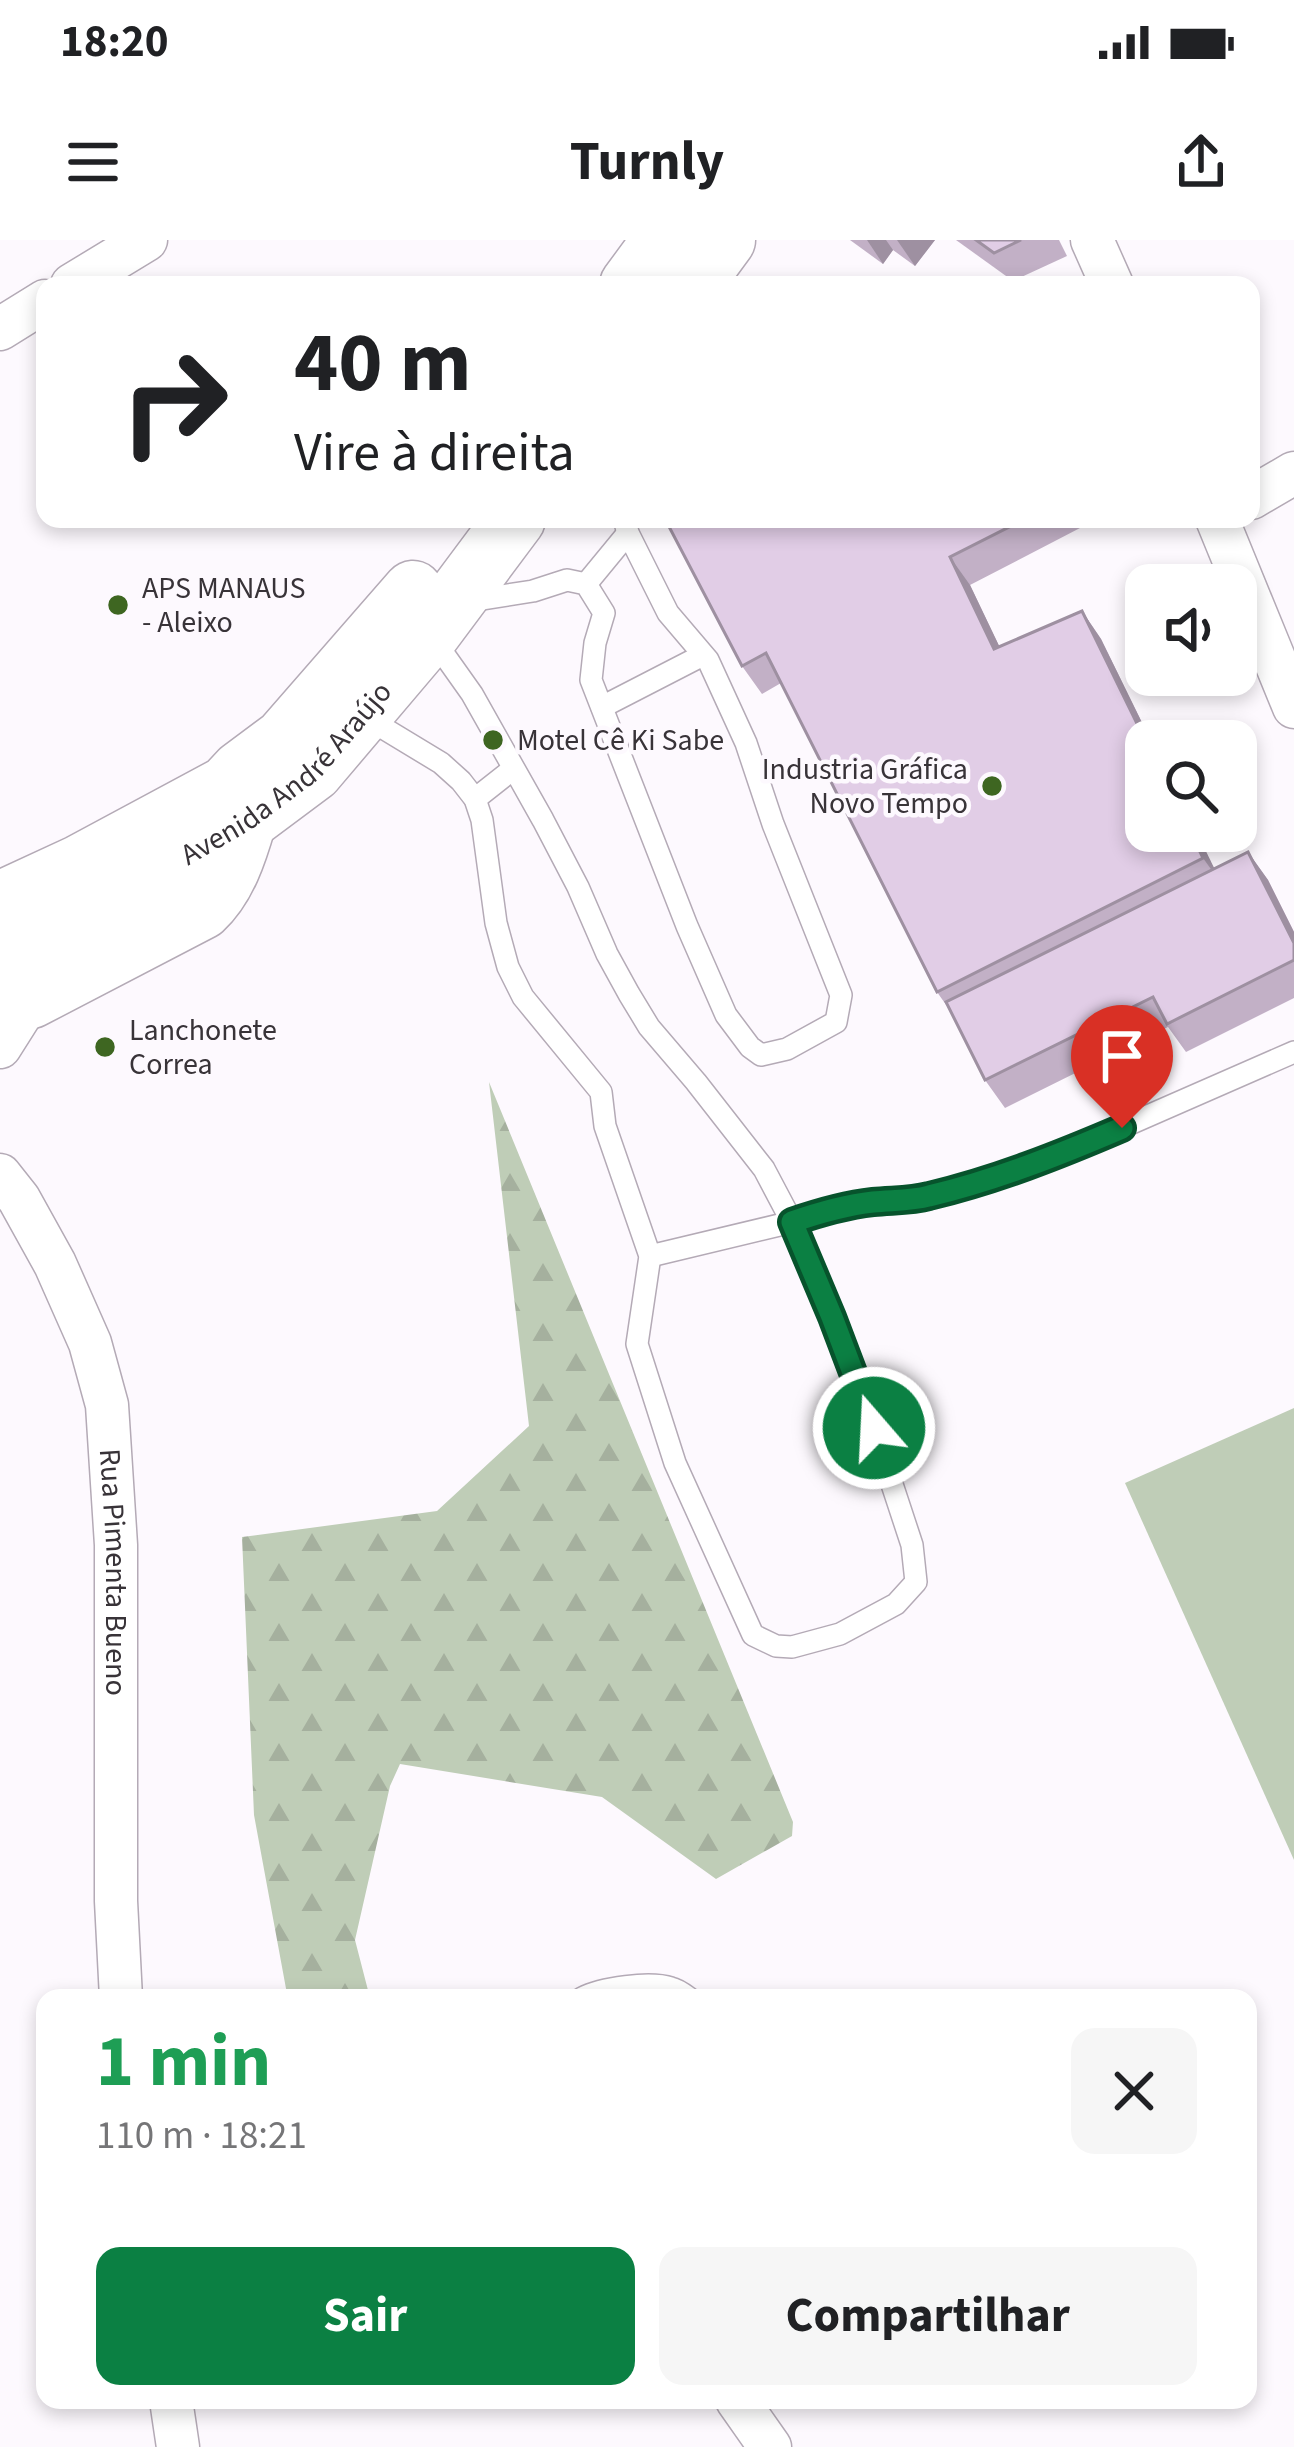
<!DOCTYPE html>
<html lang="pt">
<head>
<meta charset="utf-8">
<style>
	:root { --surface:#fff; --page:#f6f6f6; --text:#202124; --muted:#757577; --accent:#0b8043 }
	body { margin:0; font-family:"Source Sans 3",sans-serif; background:var(--page); color:var(--text); height:100vh; display:flex; flex-direction:column; font-size:45px; white-space:nowrap }
	* { box-sizing:border-box; margin:0 }
	p { font-size:39px; color:var(--muted) }
	.icon { flex:none; width:66px; height:66px; fill:none; stroke:currentColor; stroke-width:2; stroke-linecap:round; stroke-linejoin:round }
	.map { position:relative; flex:1; overflow:hidden }
	.drawer { position:absolute; left:36px; top:1749px; width:1221px; height:420px; display:flex; flex-direction:column; background:var(--surface); border-radius:24px; box-shadow:0 6px 18px #0003 }
	.drawer>* { flex:none }
	.hud { position:absolute; left:36px; top:36px; width:1224px; height:252px; border-radius:24px; box-shadow:0 6px 18px #0003; background:#fff; color:var(--text); overflow:hidden }
	.tools { position:absolute; left:1125px; top:324px; display:grid; gap:24px }
	.tools a { display:grid; place-items:center; width:132px; height:132px; border-radius:24px; background:var(--surface); box-shadow:0 6px 18px #0003; font-size:60px }
	.pin { position:absolute; display:grid; place-items:center; width:102px; height:102px; color:#fff; margin:-123px -51px; border-radius:50% 50% 50% 0; rotate:-45deg; box-shadow:0 0 12px #0007 }
	.pin .icon { rotate:45deg }
	.me { position:absolute; width:132px; margin:-66px; rotate:341deg; stroke-linejoin:round; filter:drop-shadow(0 0 9px #0008) }
	.turn { display:flex; align-items:center; gap:42px; height:252px; padding:0 60px; font-size:54px }
	.turn .icon { width:156px; height:156px; stroke-width:2.5 }
	.turn b { display:block; font-size:84px; line-height:102px }
	.round { display:grid; place-items:center; flex:none; width:126px; height:126px; border-radius:24px; background:var(--page) }
	.summary { display:flex; align-items:center; justify-content:space-between; height:204px; padding:0 60px }
	h1 { font-size:72px; font-weight:700; line-height:90px; color:#1e9e55 }
	.action { display:flex; gap:24px; margin-top:auto; padding:24px 60px }
	.action a { flex:1; height:138px; border-radius:24px; background:var(--accent); color:#fff; font-size:48px; font-weight:700; line-height:138px; text-align:center }
	.action a+a { background:var(--page); color:var(--text) }
	.status { display:flex; justify-content:space-between; align-items:center; height:84px; padding:0 60px; background:var(--surface); direction:ltr }
	.status svg { height:33px; fill:currentColor }
	header { display:flex; justify-content:space-between; align-items:center; height:156px; padding:0 60px; background:var(--surface); font-size:54px; font-weight:700 }
	.map>svg:first-child { display:block }
</style>
</head>
<body>
<div class="status"><b>18:20</b><svg viewBox="0 0 49 12"><path d="M0 12V9h3v3zM5 12V6h3v6zM10 12V3h3v9zM15 12V0h3v12zM26 1h20v11H26zM47 4h2v5h-2z"/></svg></div>
<header><svg class="icon" aria-label="menu" viewBox="0 0 24 24"><path d="M4 6h16M4 12h16M4 18h16"/></svg>Turnly<svg class="icon" aria-label="share" viewBox="0 0 24 24"><path d="M12 15V3M7 8l5-5 5 5M5 13v7h14v-7"/></svg></header>
<div class="map">
<svg width="1294" height="2207" viewBox="0 0 1294 2207">
	<defs>
		<pattern id="forest-firs" width="22" height="20" patternUnits="userSpaceOnUse" patternTransform="scale(3)"><rect width="22" height="20" fill="#bfcdb7"/><path d="M5 1l3.5 6h-7zM16 11l3.5 6h-7z" fill="#a5b09e"/></pattern>
	</defs>
	<rect width="100%" height="100%" fill="#fdf9fe"/>
	<path fill="#bfcdb7" d="M1294,1168V1620L1125,1243Z"/>
	<path fill="url(#forest-firs)" d="M489,842L793,1582L792,1596L716,1639L602,1557L400,1524L390,1546L355,1700L370,1758H275L287,1754L254,1575L242,1297L437,1271L529,1186Z"/>
	<g fill="none" stroke-linecap="round" stroke-linejoin="round">
		<defs>
			<g id="lane">
				<path d="M586,344L628,293"/>
				<path d="M470,361L533,351L567,340L586,344L604,373L595,403L591,440L687,686L726,775L750,807L761,815L787,809L836,782L841,755L773,584L746,503L708,420L668,373L628,293L624,279"/>
				<path d="M602,467L703,415"/>
				<path d="M365,477L441,523L461,541L475,559L482,580L496,683L508,727L523,757L601,852L605,886L650,1016L637,1104L675,1223L753,1395L776,1406L792,1407L840,1394L896,1364L916,1342L912,1305L861,1150L792,982L764,929L696,842L649,787L629,754L607,714L578,647L543,580L472,454L433,399"/>
				<path d="M475,559L513,529"/>
				<path d="M650,1016L792,982L824,972L871,962L922,958L994,939L1061,914L1294,812"/>
				<path d="M582,1758C601,1748 650,1741 671,1748C676,1749 685,1755 689,1758"/>
			</g>
			<g id="street">
				<path d="M1092,0L1112,45"/>
				<path d="M72,45L146,0"/>
				<path d="M0,89L45,61"/>
				<path d="M1251,258L1294,233"/>
				<path d="M1217,279L1294,467"/>
				<path d="M0,807L31,758"/>
				<path id="s1" d="M0,935L19,959L55,1024L90,1103L107,1165L116,1305V1661L121,1758"/>
				<path d="M171,2160L178,2207"/>
				<path d="M737,2160L770,2207"/>
			</g>
			<g id="secondary">
				<path d="M630,45L663,0"/>
				<path d="M692,45L725,0"/>
				<path d="M0,662L80,625L227,546L241,531L284,499L413,351"/>
				<path id="s2" d="M0,722L246,581L313,531L430,393L515,279"/>
				<path d="M0,765L31,758L202,669C226,647 237,612 246,581L240,570"/>
			</g>
		</defs>
		<use href="#lane" stroke="#b4aab6" stroke-width="24"/>
		<use href="#street" stroke="#b4aab6" stroke-width="45"/>
		<use href="#secondary" stroke="#b4aab6" stroke-width="63"/>
		<use href="#lane" stroke="#fff" stroke-width="21"/>
		<use href="#street" stroke="#fff" stroke-width="42"/>
		<use href="#secondary" stroke="#fff" stroke-width="60"/>
	</g>
	<g fill="#c2b0c6">
		<path d="M850,0H935L915,26L893,10L883,24Z"/>
		<path d="M956,0H1059L1067,16L1013,41Z"/>
		<path d="M665,279H1075L1080,288L970,345L999,406L1082,371L1101,399L1151,501H1146V591H1196L1214,629L1248,612L1268,640L1294,692V758L1186,812L1168,787L1005,868L985,840L949,769L937,752L781,443L762,454L742,426Z"/>
	</g>
	<g fill="#9e90a1">
		<path d="M867,0H886L893,10L883,24Z"/>
		<path d="M897,0H935L915,26Z"/>
		<path d="M950,317L970,345L1014,437L994,409Z"/>
		<path d="M1082,371L1101,399L1151,501H1146Z"/>
		<path d="M1190,591H1196L1223,646L1203,618Z"/>
		<path d="M1248,612L1268,640L1294,692V703Z"/>
	</g>
	<g fill="#e1cde6" stroke="#9e90a1" stroke-width="3">
		<path d="M976,0H1021L994,13Z"/>
		<path d="M665,279H1025L950,317L994,409L1082,371L1146,502V591H1190L1203,618L937,752L766,413L742,426Z"/>
		<path d="M1248,612L1294,703V720L1167,784L1153,757L985,840L946,762Z"/>
	</g>
	<g fill="none" stroke-linecap="round" stroke-linejoin="round">
		<defs>
			<path id="route" d="M874,1188L832,1077L792,982C818,973 846,965 873,962C892,960 911,961 929,956C996,940 1059,915 1122,888"/>
		</defs>
		<use href="#route" stroke="#07532c" stroke-width="30"/>
		<use href="#route" stroke="#0b8043" stroke-width="21"/>
	</g>
	<g fill="#3e6621" stroke="#fdf9fe" stroke-width="4.5">
		<circle cx="118" cy="365" r="12"/>
		<circle cx="493" cy="500" r="12"/>
		<circle cx="992" cy="546" r="12"/>
		<circle cx="105" cy="807" r="12"/>
	</g>
	<g text-anchor="middle" stroke-width="9" stroke-linejoin="round" paint-order="stroke">
		<g font-size="30" fill="#383338" stroke="#fdf9fe" text-anchor="start">
			<text x="142" y="358">APS MANAUS<tspan x="142" dy="34">- Aleixo</tspan></text>
			<text x="517" y="510">Motel Cê Ki Sabe</text>
			<text x="968" y="539" text-anchor="end">Industria Gráfica<tspan x="968" dy="34">Novo Tempo</tspan></text>
			<text x="129" y="800">Lanchonete<tspan x="129" dy="34">Correa</tspan></text>
		</g>
		<g font-size="30" fill="#383338" stroke="#fdf9fe">
			<text dy="10" stroke="none"><textPath href="#s2" startOffset="345">Avenida André Araújo</textPath></text>
			<text dy="10" stroke="none"><textPath href="#s1" startOffset="423">Rua Pimenta Bueno</textPath></text>
		</g>
	</g>
</svg>
<div class="tools">
<a><svg class="icon" aria-label="sound" viewBox="0 0 24 24"><path d="M4 9h4l5-4v14l-5-4H4zM17 9q2 3 0 6"/></svg></a>
<a><svg class="icon" aria-label="search" viewBox="0 0 24 24"><circle cx="10" cy="10" r="6"/><path d="M15 15l6 6"/></svg></a>
</div>
<div class="pin" style="left:1122px;top:888px;background:#d93025"><svg class="icon" aria-label="arrive" viewBox="0 0 24 24"><path d="M6 21V4h12l-3 4 3 4H6"/></svg></div>
<svg class="me" style="left:874px;top:1188px" viewBox="-20 -20 40 40"><circle r="17" fill="#0b8043" stroke="#fff" stroke-width="3"/><path d="M0-11L8 9 0 5-8 9z" fill="#fff"/></svg>
<div class="hud">
<div class="turn"><svg class="icon" aria-label="right" viewBox="0 0 24 24"><path d="M7 20v-9h11M14 6l5 5-5 5"/></svg><div><b>40 m</b>Vire à direita</div></div>
</div>
<section class="drawer">
<div class="summary"><div><h1>1 min</h1><p>110 m · 18:21</p></div><a class="round"><svg class="icon" aria-label="close" viewBox="0 0 24 24"><path d="M6 6l12 12M18 6L6 18"/></svg></a></div>
<div class="action"><a>Sair</a><a>Compartilhar</a></div>
</section>
</div>
</body>
</html>
